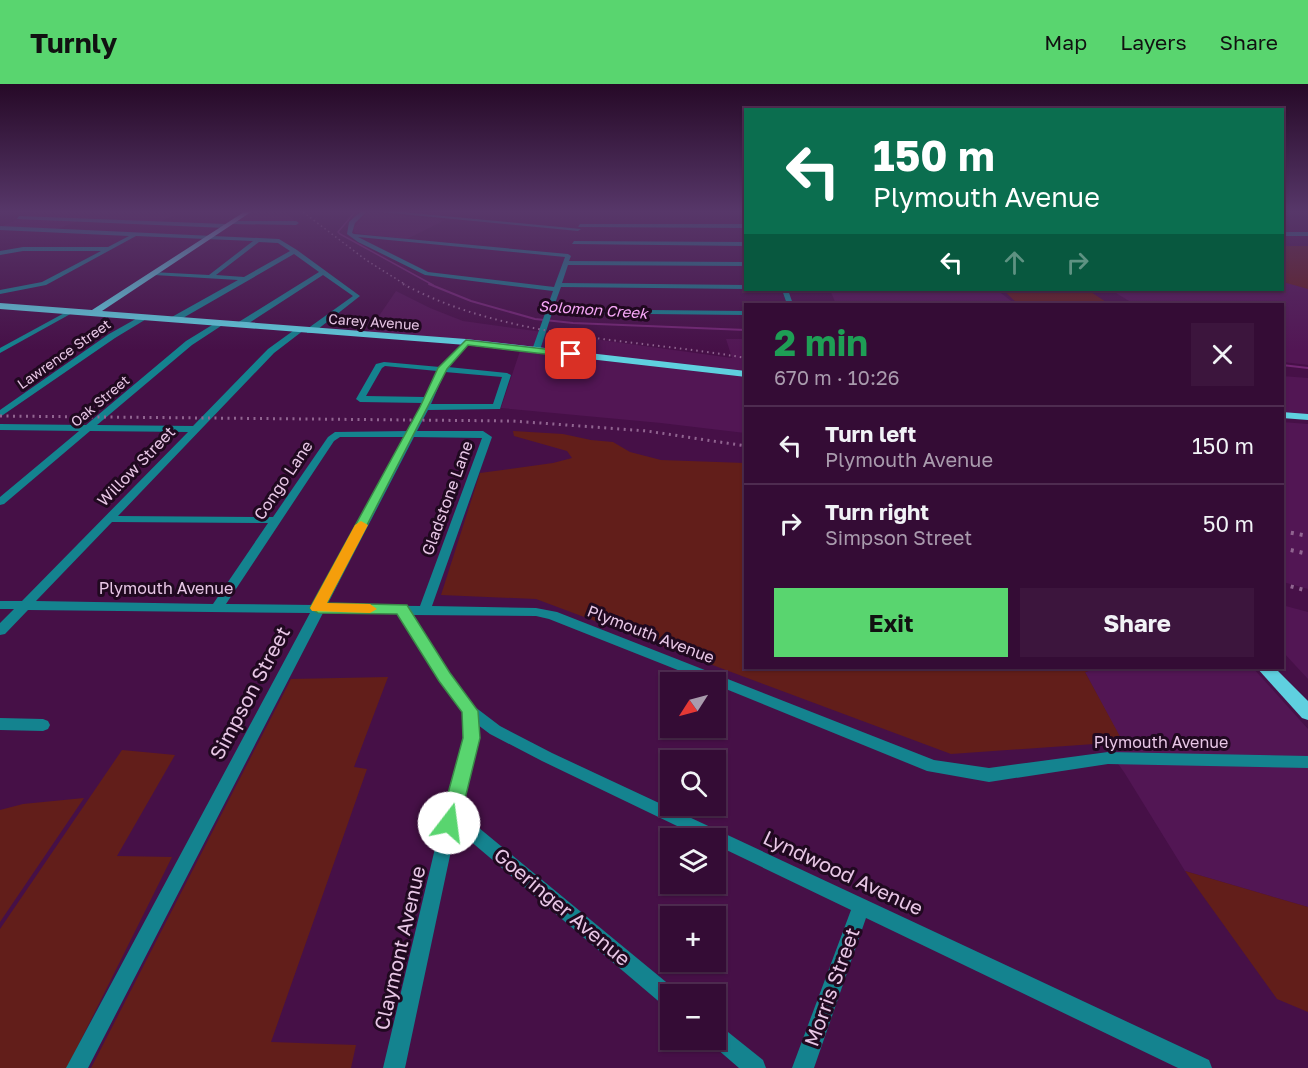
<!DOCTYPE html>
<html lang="en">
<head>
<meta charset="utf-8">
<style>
	:root { --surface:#340c35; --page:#3c153d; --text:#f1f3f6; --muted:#a99bad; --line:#4e2c50; --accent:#59d56f }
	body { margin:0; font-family:"Golos Text",sans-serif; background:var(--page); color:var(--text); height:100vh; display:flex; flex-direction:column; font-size:22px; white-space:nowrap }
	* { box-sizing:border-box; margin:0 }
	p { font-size:20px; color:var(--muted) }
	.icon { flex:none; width:33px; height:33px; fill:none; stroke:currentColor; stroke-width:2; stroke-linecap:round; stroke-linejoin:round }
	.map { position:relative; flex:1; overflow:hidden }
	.sheet { position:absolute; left:744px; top:219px; width:540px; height:366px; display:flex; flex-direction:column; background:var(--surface); border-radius:0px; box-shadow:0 2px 4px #0004,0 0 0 2px var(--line) }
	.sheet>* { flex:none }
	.guide { position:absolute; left:744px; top:24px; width:540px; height:183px; border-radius:0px; box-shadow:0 2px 4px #0004,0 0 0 2px var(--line); background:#0b6e4f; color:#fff; overflow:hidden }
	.needle { width:39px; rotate:234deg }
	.controls { position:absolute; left:660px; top:588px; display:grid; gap:12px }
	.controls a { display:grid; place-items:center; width:66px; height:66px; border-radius:0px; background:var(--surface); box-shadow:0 2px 4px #0004,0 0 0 2px var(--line); font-size:30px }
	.pin { position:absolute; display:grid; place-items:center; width:51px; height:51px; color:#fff; margin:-26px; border-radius:12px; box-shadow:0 3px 9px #0006 }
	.me { position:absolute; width:66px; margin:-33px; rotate:15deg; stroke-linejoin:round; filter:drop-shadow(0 0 4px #0008) }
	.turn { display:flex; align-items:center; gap:21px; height:126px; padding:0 30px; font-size:27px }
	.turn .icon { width:78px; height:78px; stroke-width:2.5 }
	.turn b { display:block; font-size:42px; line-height:51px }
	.lanes { display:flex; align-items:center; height:57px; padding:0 30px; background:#0003; justify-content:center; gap:30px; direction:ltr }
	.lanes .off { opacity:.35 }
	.round { display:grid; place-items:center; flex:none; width:63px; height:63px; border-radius:0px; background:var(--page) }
	.headline { display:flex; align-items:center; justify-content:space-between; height:102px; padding:0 30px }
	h1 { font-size:36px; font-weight:700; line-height:45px; color:#1e9e55 }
	.button { display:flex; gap:12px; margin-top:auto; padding:12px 30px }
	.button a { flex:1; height:69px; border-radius:0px; background:var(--accent); color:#111; font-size:24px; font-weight:700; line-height:69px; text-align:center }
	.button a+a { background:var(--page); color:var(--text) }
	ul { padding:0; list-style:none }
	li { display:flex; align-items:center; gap:18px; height:78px; padding:0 30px; border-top:2px solid var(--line) }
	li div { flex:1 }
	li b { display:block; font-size:22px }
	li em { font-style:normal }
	header { display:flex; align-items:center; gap:36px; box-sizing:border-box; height:84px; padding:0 30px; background:var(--accent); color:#111 }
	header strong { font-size:28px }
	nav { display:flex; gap:33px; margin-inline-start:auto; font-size:21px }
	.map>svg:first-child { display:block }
</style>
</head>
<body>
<header>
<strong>Turnly</strong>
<nav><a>Map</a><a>Layers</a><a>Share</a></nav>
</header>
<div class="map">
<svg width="1308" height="984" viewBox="0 0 1308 984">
	<rect width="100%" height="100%" fill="#461047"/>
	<g fill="#521654">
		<path d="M35,128H173L169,130L175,131L159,138L83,135L55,146L0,143Z"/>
		<path d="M252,128H286L295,138H237Z"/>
		<path d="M367,128L445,136L407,155L355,149L353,145Z"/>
		<path d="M1283,162H1308V281L1283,278L1282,220H1134L1111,206H1282Z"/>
		<path d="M830,206H997L1015,220H836Z"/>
		<path d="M396,207L430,224L463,237L732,274L726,255H745V287L368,248Z"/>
		<path d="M520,267L745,293V349L661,339L501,324Z"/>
		<path d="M1282,292L1308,294V331L1283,329Z"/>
		<path d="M1282,338L1308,340V505L1283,498Z"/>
		<path d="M1282,521L1308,528V595L1283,568Z"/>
		<path d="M1099,584H1253L1308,645V823L1185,787L1124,688L1102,658H1122L1085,588Z"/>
	</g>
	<g fill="#621e1a">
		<path d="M1282,162H1308V205L1283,198Z"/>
		<path d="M1003,206H1088L1109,220H1018Z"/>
		<path d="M513,347L563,350L591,356L613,358L630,368L661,376L745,379L746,584H1099L1085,588L1123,658L951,670L536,515L441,511L480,389L553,379L572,374L567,367L514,352Z"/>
		<path d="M388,593L354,683L367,685L271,958L356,961L351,984H91L291,595Z"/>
		<path d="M122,666L175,671L117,772L172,773L67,984H0V845Z"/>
		<path d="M84,714L0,838V726L23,720Z"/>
		<path d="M1185,787L1308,823V928L1277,915Z"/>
	</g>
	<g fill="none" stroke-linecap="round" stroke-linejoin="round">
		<path stroke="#722673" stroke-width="1.5" d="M355,128L338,148L340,150L433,201"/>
		<g stroke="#722673" stroke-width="2">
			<path d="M429,200L471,217L535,235L573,239L746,246"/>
			<path d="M1282,281L1308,284"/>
		</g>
		<g fill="#14838f" fill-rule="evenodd">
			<path d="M360,128H366L355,139L352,149L354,150L568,170L571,172L569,177L746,178V182L568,181L562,199L746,201V205L561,203L553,225L746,227V231L552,229L540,266L533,268L532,266L553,207L425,191L358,158L347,150L349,138ZM358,153L565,173L554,203L428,188Z"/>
			<path d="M381,128H401L581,145L578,147Z"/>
			<path d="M19,132L226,140L229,142L226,144L17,135Z"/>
			<path d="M232,137H296L299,139L296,141L230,140Z"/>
			<path d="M580,140H746V144L578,143Z"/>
			<path d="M0,142L279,155L297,166L360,212L313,249H307V245L353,212L323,191L243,243H237V239L319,188L294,170L176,238H170V234L238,196L154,191L152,190V188L209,191L253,157L136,152L46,201L0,210V206L42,198L101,167H23L0,171V167L23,163H108L129,152L0,146ZM259,158L278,159L290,167L244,193L216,191Z"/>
			<rect x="1282" y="148" width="26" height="4"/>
			<path d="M574,157L746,158V162L572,160Z"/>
			<path d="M782,206H788L793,220H787Z"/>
			<path d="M68,227L74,228L0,269V264Z"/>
			<path d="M141,232L148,234L115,254L0,333V326L109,250Z"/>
			<path d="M217,238L224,240L192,261L97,341L193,342L268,265L297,244L304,246L274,269L118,432L273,433L328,353L335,348L408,347L423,319L360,318L356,315L376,280L384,278L440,283L466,256L470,258L448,283L507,289L511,291L500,325L428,326L417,347H483L492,353L432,522L536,524L557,528L934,676L989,684L1108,668L1308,672V684L1108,680L989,698L927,687L716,601V598H708L549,535L536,532L412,531L450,589L475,623L500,642L552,669L1209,976L1212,984H1178L866,834L814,984H792L851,826L716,761V754H702L542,677L490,650L478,641L480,654L459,734L473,739L677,907L679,910H670V924L663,921L462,750L455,748L405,984H383L441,739L464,654L463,628L440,597L399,530L323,529L88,984H66L310,529L28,526L5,550L0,551V539L14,525H0V517H22L188,348L90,347L4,420L0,421V413L79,347L0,346V340L86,341L186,257ZM385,282L437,287L425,313L366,312L382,284ZM445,288L502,293L493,320H431ZM340,353H405L314,521L226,520L334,357ZM414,353L482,354L420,522L327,521ZM112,438L268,439L213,520L36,517Z"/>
			<path d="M0,634L43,635L48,637L50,641L48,645L43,647L0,646Z"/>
			<path d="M716,941L723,944L763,976L766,984H739L709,958L708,956H716Z"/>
		</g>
		<g fill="#5fd0df" fill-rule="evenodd">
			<path d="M244,128H251L102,227L466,255L746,287V293L466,261L0,225V219L92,226Z"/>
			<path d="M1282,328L1308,330V336L1282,334Z"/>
			<path d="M1257,584H1275L1308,617V636L1302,634Z"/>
		</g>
		<path stroke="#906490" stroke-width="1.5" stroke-dasharray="1.5 3" stroke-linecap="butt" d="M303,128L366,176L406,201"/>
		<path stroke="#906490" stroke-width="2" stroke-dasharray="1.5 4" stroke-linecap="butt" d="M403,200C508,256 631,254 746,274"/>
		<path stroke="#906490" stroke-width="3" stroke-dasharray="2 4.5" stroke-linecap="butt" d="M0,332L513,337L647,347L746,362"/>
		<g stroke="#906490" stroke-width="4" stroke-dasharray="3 6" stroke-linecap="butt">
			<path d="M1282,447L1308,452"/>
			<path d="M1282,464L1308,470"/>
			<path d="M1282,500L1308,507"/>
		</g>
	</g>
	<linearGradient id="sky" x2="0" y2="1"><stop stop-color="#260927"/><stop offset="0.48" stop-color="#573769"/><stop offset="1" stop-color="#573769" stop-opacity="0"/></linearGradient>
	<rect width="1308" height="266" fill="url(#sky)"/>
	<path fill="#59d56f" stroke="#3a8a48" stroke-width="1.5" d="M466,256L571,268L575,270L571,273L468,261L447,285L327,519L407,521L450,589L478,627L480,654L459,739L456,744L449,747L443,744L440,739L463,654L462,628L439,597L397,530L318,529L310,524L420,323L438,284Z"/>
	<path fill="#f59e0b" d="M361,437L368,441L327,519L370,520L377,525L370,529L312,527L310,524L355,441Z"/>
	<g text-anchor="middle" stroke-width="6" stroke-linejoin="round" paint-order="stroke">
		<g font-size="14" fill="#e8c7e6" stroke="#200920">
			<text transform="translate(374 238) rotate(4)" y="5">Carey Avenue</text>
			<text transform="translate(64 270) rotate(-35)" y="5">Lawrence Street</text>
			<text transform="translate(100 317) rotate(-40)" y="5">Oak Street</text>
		</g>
		<g font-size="15" font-style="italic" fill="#f7a7f7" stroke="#200920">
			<text transform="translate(593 226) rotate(4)" y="5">Solomon Creek</text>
		</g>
		<g font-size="16" fill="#e8c7e6" stroke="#200920">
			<text transform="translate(136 382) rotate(-46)" y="6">Willow Street</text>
			<text transform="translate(283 396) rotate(-56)" y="6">Congo Lane</text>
			<text transform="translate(447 414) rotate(-70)" y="6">Gladstone Lane</text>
			<text x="166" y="510">Plymouth Avenue</text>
			<text transform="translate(651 550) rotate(21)" y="6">Plymouth Avenue</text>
			<text x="1161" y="664">Plymouth Avenue</text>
		</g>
		<g font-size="20" fill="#e8c7e6" stroke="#200920">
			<text transform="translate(250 609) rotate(-62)" y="7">Simpson Street</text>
			<text transform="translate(843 789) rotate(25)" y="7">Lyndwood Avenue</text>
			<text transform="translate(562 823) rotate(40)" y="7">Goeringer Avenue</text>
			<text transform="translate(400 864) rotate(-77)" y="7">Claymont Avenue</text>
			<text transform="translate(832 903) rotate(-70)" y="7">Morris Street</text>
		</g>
	</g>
</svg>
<div class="controls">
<a><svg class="needle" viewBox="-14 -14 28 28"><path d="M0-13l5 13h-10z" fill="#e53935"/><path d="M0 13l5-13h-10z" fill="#a99bad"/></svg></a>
<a><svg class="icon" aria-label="search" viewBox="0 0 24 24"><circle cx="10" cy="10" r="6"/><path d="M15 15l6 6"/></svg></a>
<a><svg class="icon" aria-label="layers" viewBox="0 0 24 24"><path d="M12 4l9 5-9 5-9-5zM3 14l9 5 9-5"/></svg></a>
<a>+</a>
<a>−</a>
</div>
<div class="pin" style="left:571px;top:270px;background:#d93025"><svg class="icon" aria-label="arrive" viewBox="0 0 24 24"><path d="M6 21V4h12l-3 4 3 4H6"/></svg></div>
<svg class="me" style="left:449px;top:739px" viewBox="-20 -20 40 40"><circle r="19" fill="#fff"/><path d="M0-13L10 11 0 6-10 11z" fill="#59d56f"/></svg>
<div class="guide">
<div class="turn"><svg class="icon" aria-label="left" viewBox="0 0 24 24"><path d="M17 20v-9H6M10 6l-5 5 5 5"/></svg><div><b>150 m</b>Plymouth Avenue</div></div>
<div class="lanes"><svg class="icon" aria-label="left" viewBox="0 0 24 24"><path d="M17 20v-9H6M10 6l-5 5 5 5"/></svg><svg class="icon off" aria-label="ahead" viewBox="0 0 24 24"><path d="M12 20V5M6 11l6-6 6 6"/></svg><svg class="icon off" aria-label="right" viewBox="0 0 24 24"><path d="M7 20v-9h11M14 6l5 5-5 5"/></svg></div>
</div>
<section class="sheet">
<div class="headline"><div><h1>2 min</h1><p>670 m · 10:26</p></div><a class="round"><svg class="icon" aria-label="close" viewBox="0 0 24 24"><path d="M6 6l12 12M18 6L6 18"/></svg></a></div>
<ul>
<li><svg class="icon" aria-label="left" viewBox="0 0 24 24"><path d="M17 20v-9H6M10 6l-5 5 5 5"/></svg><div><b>Turn left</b><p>Plymouth Avenue</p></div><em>150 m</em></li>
<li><svg class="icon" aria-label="right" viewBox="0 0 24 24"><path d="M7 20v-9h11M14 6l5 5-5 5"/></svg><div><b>Turn right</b><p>Simpson Street</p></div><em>50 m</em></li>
</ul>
<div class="button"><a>Exit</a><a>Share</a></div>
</section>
</div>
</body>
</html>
